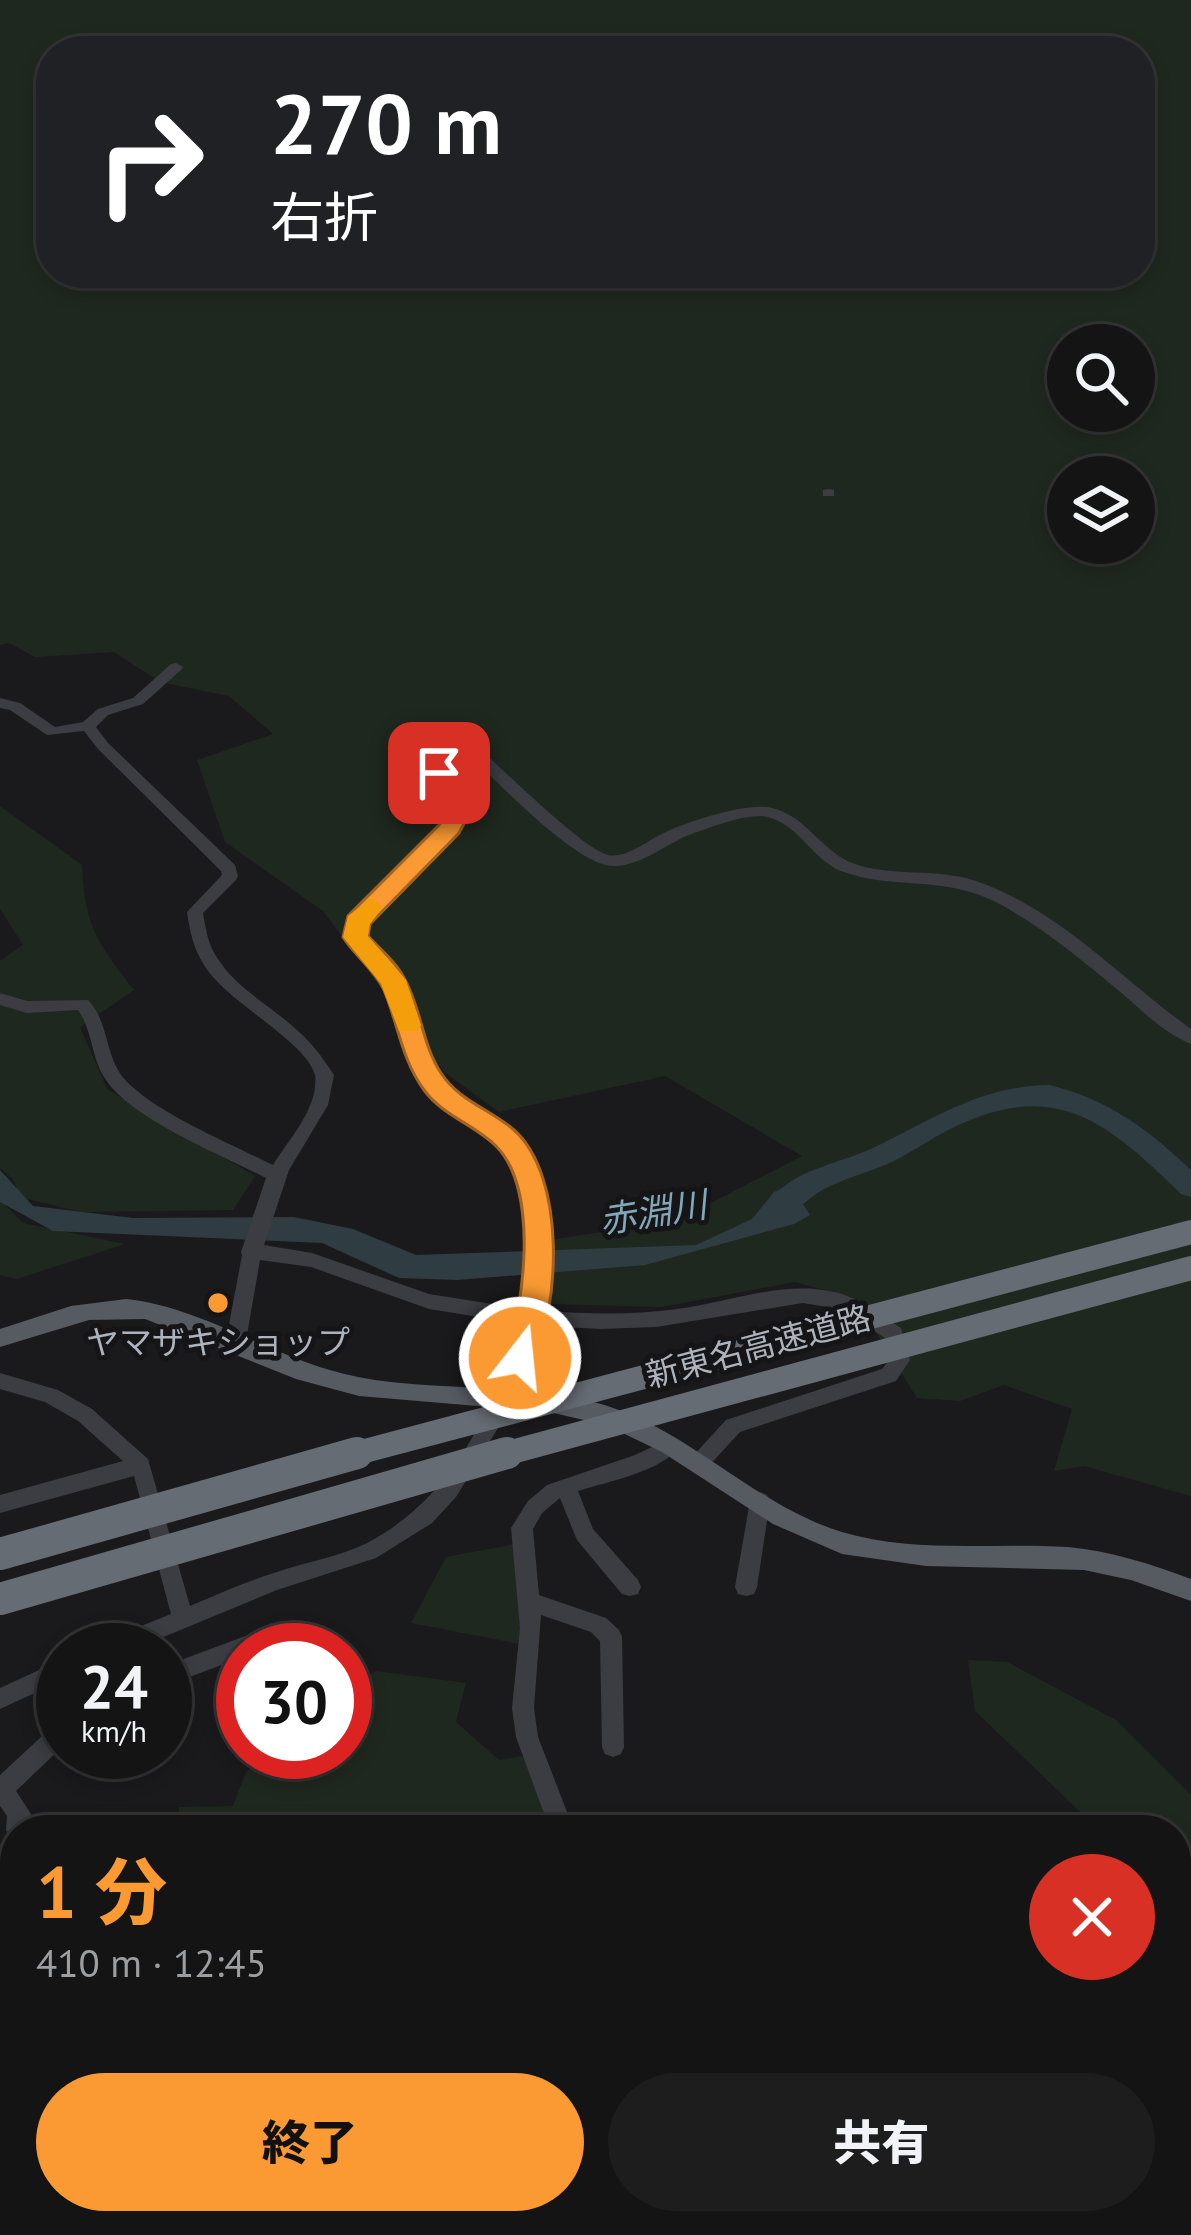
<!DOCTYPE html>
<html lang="ja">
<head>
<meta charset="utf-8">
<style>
	:root { --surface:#141415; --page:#1d1d1e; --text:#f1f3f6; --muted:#9d9ea0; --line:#333334; --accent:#fb9a33 }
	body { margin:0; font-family:"PT Sans","Noto Sans JP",sans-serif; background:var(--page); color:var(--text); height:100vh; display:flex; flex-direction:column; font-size:45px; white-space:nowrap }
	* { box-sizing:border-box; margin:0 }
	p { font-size:39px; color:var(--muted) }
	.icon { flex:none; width:66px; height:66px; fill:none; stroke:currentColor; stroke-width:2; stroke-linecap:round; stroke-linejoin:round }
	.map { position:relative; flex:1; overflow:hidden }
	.sheet { position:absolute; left:0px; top:1815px; width:1191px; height:420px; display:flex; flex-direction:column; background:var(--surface); border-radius:48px 48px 0 0; box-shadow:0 6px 18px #0003,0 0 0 3px var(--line) }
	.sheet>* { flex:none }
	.banner { position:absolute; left:36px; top:36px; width:1119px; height:252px; border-radius:48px; box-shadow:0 6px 18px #0003,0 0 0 3px var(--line); background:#202124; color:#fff; overflow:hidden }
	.tools { position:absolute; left:1047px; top:324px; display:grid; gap:24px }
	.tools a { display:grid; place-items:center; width:108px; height:108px; border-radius:50%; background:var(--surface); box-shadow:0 6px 18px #0003,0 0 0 3px var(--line); font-size:60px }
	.speed { position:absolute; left:36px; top:1623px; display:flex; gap:24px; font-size:60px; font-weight:700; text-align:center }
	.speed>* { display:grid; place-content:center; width:156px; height:156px; border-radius:50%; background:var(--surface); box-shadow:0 6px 18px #0003,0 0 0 3px var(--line); line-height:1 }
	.speed small { font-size:30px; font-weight:400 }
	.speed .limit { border:18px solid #d22; background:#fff; color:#111 }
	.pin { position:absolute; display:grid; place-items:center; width:102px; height:102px; color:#fff; margin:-51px; border-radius:24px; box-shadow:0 6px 18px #0006 }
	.me { position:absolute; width:132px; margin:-66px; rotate:16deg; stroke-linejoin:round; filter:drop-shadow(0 0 9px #0008) }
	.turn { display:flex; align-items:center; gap:42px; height:252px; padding:0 36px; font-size:54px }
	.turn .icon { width:156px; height:156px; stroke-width:2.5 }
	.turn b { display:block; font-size:84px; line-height:102px }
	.round { display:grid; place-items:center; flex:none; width:126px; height:126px; border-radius:63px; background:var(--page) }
	.overview { display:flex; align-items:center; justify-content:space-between; height:204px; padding:0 36px }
	h1 { font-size:72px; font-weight:800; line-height:90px; color:var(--accent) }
	.button { display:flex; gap:24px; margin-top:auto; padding:24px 36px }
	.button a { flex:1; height:138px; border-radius:72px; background:var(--accent); color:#111; font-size:48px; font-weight:800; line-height:138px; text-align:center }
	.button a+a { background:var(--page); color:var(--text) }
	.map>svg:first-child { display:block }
</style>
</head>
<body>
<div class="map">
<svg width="1191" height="2235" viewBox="0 0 1191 2235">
	<rect width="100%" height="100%" fill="#1a1a1c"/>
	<g fill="#1f281f" fill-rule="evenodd">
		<path d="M0,0H1191V1496L1084,1466L1054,1471L1072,1409L1004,1385L960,1401L917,1398L854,1298L795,1282L662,1307L545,1304L549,1240L676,1221L802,1156L665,1076L499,1112L444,1072L323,911L225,842L197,760L273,734L229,696L160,682L114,652L35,657L9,643L0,645ZM51,51H1140V273H51ZM1068,345H1134V411H1068ZM1068,477H1134V543H1068Z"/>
		<path d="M0,806L82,865C84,925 98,944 134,990L80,1027L107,1089L255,1176L233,1210L81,1212L20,1197L13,1179L0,1168V961L23,945L0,909Z"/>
		<path d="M0,1200L23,1223L125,1244L17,1279L0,1275Z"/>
		<path d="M515,1544L525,1645L411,1623L446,1557Z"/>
		<path d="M968,1660L1007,1662L1116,1720L1191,1795V2028L1176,2025V1830H1099L975,1711Z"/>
		<path d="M376,1671L466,1683L456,1722L499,1760L523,1756L553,1830H179V1807L233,1806L246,1772L271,1752H345V1687Z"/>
		<path d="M584,2220H812L858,2235H578Z"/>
	</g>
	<path fill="#2f3c42" d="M0,1170L33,1206L133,1218L294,1217L353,1229L416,1255L696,1245L752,1219L774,1192L806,1178L798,1197L810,1215L794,1224L645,1265L457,1280L399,1278L322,1243L53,1231L0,1202Z"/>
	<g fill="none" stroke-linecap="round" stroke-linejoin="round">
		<path fill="#2f3c42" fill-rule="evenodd" d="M1049,1085C1108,1099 1148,1129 1191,1170V1197L1181,1194C1106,1121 1055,1077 950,1129C931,1139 913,1151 894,1161C872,1172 847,1177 826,1188C807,1197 793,1220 771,1213L767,1206C789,1169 837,1165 873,1148C933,1119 979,1086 1049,1085Z"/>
		<g fill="#3b3d42" fill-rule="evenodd">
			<path d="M829,489L834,490V496H823V490Z"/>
			<path d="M176,663L183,667L181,670L143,704L108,715L96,727L108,743L235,865L238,876L236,880L203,913C206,930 208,945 218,959C237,989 271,1006 297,1030C312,1043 323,1058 334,1075L328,1105L289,1170L264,1245L312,1253L429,1294L525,1309L526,1188L515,1162L496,1140L430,1092L412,1064L385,982L347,937L351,918L443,826L447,815L449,805L445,788L414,755L427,738C446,733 457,734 474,744C499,765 582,849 608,855C627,859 649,839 666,832C691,821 746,802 772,808C807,816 822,853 855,864C892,877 934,868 973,880C1058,908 1120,978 1191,1029V1044C1164,1033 1140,1009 1118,990C1081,959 1043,928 1000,904C943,874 895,891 841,871C813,860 798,824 768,817C747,813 717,825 697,832C670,840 642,867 613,866C576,866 493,777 464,750L450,743L437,745L430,754C457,780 475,793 456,832L365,924L363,936L401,980L429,1063L442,1082L508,1130L532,1159L544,1188L545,1311C589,1314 633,1315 677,1309C735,1302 796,1274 853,1298C870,1305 885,1318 901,1328L910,1360L896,1381L740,1432L706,1469L699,1472L692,1469L689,1463L692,1457L726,1420L882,1369L890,1359L885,1338L840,1309L803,1303L656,1327L600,1329L541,1326L512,1405L456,1497L432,1523L376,1558L277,1590L132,1650H96L99,1643L171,1614L134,1476L0,1513V1495L123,1461L78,1421L45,1402L0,1389V1373L58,1390L92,1409L148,1459L190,1606C219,1594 247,1581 277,1572C305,1562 338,1557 365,1544C453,1499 490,1413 522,1324L429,1309L311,1267L260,1260L245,1346L242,1352L235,1354L228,1352L225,1346L242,1255L241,1252L266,1178C222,1155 133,1120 106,1080C91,1059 93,1031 78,1010L27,1013L0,1005V993L27,1001L88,1000C107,1020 105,1047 118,1070C138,1106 234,1145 273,1165C287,1142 308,1120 314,1093C315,1090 316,1077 315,1075C305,1040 226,1002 204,965C193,948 190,931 187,912L222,875L221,871L98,749L84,731L47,735L10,710L0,708V698L20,703L55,727L83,722L98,709L133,698L171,664Z"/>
			<path d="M671,1438L678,1440L681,1446C660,1472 610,1481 578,1491L593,1529L638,1580L641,1587L638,1594L630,1596L622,1594L577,1540L560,1498L542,1513L533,1529L539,1595L606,1618L619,1630L622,1637L624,1747L621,1754L613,1757L605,1754L602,1747L600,1641L591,1632L541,1615L534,1708L538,1737L574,1830H550L516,1737L512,1708L520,1628L511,1528L528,1501L547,1485L635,1455Z"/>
			<path d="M760,1492L767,1495L770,1501L757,1587L754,1594L746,1596L738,1594L735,1587L750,1501L753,1495Z"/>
			<path d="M280,1623L288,1626L291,1633L288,1640L261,1650H243V1657L165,1686V1666Z"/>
			<path d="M63,1659V1680L0,1709V1688Z"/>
			<path d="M63,1721V1746L16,1791L31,1814L30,1830H15V1840L10,1838L6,1830L7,1816L0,1806V1775L55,1724Z"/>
			<path d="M15,1855V1893L8,1908L0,1911V1873L7,1858Z"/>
			<path d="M0,1971L15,1972V1996L0,1995Z"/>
			<path d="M1176,2139L1191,2142V2168L1176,2165Z"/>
			<path d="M547,2220H573L567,2235H541Z"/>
		</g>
		<path fill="#565a61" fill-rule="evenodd" d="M126,1299C205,1307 278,1362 358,1377C444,1394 535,1379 619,1410C699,1440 760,1507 842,1532C915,1554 993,1542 1068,1547C1111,1551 1151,1564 1191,1579V1601L1131,1580L1084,1570L926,1566L842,1554L773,1524L662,1452L606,1425L549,1412L359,1396L296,1379L145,1319L89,1320L0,1347V1329L71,1306Z"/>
		<g stroke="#666c73" stroke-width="24">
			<path d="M346,1456L1191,1232"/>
			<path d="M497,1456L1191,1268"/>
		</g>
		<g stroke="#666c73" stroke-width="32">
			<path d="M0,1554L357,1453"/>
			<path d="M0,1599L507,1453"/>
		</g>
	</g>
	<path fill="#fb9a33" stroke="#a36421" stroke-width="3" d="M439,766L465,787L472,809L459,833L370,924L368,936C380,949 396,962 404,978C421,1007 422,1045 441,1073C459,1101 490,1109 514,1130C566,1176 561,1308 531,1366H510L505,1358C525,1305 539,1189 496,1146C474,1124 443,1116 424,1090C401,1059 398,1022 383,988C374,969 354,955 343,937L348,916L440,824C452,799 442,793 427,773Z"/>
	<path fill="#f59e0b" d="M371,898L383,907L370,924L368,936L406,980L421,1025L418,1031H399L381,984L343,937L348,916Z"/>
	<circle fill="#fb9a33" stroke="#151517" stroke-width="4.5" cx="218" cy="1303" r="12"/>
	<g text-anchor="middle" stroke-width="10" stroke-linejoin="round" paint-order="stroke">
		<g font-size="33" fill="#acb3bc" stroke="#151517">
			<text x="218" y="1354">ヤマザキショップ</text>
		</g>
		<g font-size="33" fill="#acb3bc" stroke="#151517">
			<text transform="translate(758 1346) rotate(-15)" y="12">新東名高速道路</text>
		</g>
		<g font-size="36" font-style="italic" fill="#82a7b8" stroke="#151517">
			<text transform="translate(653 1212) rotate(-9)" y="13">赤淵川</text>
		</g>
	</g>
</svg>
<div class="tools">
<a><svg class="icon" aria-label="search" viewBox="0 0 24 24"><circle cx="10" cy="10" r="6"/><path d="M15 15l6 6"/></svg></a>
<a><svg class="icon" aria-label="layers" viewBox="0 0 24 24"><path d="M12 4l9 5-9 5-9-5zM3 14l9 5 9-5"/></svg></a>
</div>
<div class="speed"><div>24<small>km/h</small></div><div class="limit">30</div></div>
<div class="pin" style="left:439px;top:773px;background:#d93025"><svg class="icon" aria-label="arrive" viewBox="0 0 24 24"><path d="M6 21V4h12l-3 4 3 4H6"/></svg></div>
<svg class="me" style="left:520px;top:1358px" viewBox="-20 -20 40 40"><circle r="17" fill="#fb9a33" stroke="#fff" stroke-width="3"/><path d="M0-11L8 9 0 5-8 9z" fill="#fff"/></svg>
<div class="banner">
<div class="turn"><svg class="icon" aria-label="right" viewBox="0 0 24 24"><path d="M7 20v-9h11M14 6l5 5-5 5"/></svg><div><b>270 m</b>右折</div></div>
</div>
<section class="sheet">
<div class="overview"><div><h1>1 分</h1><p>410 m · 12:45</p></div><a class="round" style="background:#d93025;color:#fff"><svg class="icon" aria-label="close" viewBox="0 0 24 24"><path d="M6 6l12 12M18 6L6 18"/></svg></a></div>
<div class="button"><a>終了</a><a>共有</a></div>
</section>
</div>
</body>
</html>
